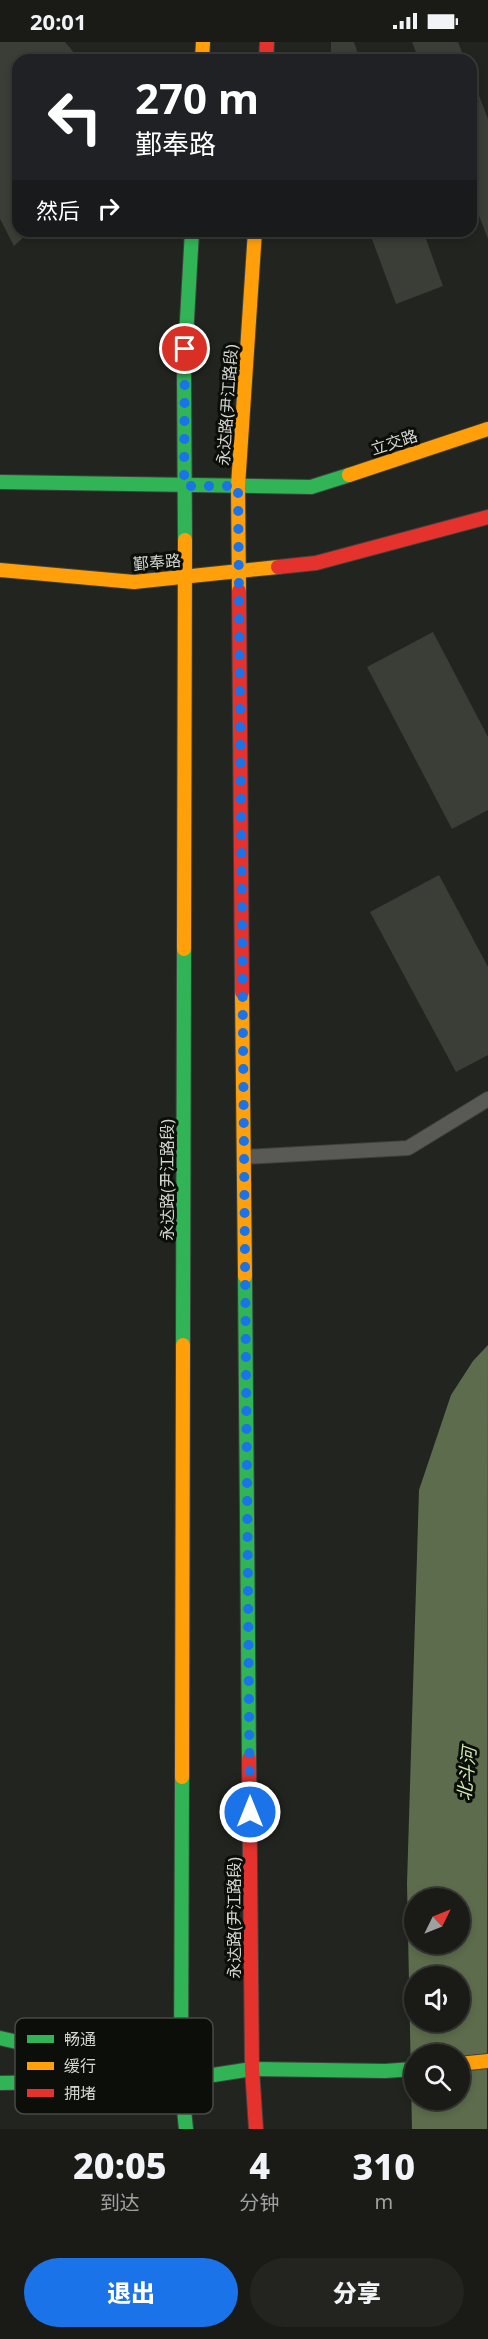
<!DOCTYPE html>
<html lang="zh">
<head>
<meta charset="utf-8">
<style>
	:root { --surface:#1a1b17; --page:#232420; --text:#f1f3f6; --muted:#9fa1a1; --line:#383936; --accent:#1a73e8 }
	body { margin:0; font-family:"Noto Sans","Noto Sans SC",sans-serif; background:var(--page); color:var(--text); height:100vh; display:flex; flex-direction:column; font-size:22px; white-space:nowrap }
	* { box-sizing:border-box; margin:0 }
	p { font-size:20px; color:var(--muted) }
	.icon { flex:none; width:33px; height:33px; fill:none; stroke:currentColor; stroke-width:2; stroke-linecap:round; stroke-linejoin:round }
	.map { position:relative; height:2087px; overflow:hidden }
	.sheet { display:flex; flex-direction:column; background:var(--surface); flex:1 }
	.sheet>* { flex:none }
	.banner { position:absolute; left:12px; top:12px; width:465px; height:183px; border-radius:18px; box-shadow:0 3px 9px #0003,0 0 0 2px var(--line); background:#202124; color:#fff; overflow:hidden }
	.needle { width:39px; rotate:47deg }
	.tools { position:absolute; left:404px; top:1846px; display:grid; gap:12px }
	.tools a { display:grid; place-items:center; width:66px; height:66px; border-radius:50%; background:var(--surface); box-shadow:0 3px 9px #0003,0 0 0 2px var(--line); font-size:30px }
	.pin { position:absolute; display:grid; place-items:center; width:51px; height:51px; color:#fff; margin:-26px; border:3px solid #fff; border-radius:50%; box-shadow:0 2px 6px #0007 }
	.me { position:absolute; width:66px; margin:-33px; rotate:0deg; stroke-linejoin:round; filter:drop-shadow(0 0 4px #0008) }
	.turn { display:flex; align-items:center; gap:21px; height:126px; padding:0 24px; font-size:27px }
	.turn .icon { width:78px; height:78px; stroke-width:2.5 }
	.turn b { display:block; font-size:42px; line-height:51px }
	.then { display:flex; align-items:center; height:57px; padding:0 24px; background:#0003; gap:12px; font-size:22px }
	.eta { display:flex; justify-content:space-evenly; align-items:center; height:102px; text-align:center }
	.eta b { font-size:36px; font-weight:800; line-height:42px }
	.button { display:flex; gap:12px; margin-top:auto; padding:12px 24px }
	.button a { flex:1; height:69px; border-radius:36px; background:var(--accent); color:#fff; font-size:24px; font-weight:800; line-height:69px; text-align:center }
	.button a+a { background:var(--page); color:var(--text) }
	.status { display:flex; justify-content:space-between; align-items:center; height:42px; padding:0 30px; background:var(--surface); direction:ltr }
	.status svg { height:16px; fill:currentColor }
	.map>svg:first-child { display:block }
</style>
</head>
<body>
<div class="status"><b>20:01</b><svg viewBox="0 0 49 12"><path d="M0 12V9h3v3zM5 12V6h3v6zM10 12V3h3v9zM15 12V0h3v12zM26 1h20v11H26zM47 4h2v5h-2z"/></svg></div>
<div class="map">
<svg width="488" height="2087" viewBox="0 0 488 2087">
	<rect width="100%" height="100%" fill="#22241f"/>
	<path fill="#5d6c4c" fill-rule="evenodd" d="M488,1303L487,2087H412L407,1842L419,1448L451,1353L473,1319ZM414,1857H459V1902H414ZM414,1935H459V1980H414ZM414,2013H459V2058H414Z"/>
	<g fill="#3a3e36">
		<path d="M0,0H65L76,13L75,18H18V189H30L14,204L0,177Z"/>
		<path d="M331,0H354L360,18H331Z"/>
		<path d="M412,0H458L465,18H419Z"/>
		<path d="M471,33L488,77V197L471,153Z"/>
		<path d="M369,189H423L443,244L396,262Z"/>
		<path d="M433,590L488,695V768L452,787L367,625Z"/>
		<path d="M439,833L488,925V1013L456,1030L370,870Z"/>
	</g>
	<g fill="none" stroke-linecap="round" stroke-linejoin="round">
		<defs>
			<path id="lane" d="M244,1115L408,1106L488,1057"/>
			<g id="fast">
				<path d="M0,440L311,445L349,433"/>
				<path d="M185,498L184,331L192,189"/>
				<path d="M245,1234L249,1717"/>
				<path d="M183,1303L184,907"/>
				<path d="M182,1735L181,2038L186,2087"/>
				<path d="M0,1996L132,2027"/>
				<path d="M0,2041L181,2038L252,2027L385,2029L414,2027"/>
			</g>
			<g id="slow">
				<path d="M202,18L203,0"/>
				<path d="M349,433L488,387"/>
				<path d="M0,528L134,540L278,525"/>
				<path d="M239,549L238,444L255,189"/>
				<path d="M184,907L185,498"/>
				<path d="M242,950L245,1234"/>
				<path d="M182,1735L183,1303"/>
				<path d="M459,2022L488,2019"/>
			</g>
			<g id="jam">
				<path d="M266,18L267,0"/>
				<path d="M278,525L316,521L488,475"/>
				<path d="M239,549L242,950"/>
				<path d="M249,1717L252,2027L256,2087"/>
			</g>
		</defs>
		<use href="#lane" stroke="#3f413d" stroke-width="16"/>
		<use href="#fast" stroke="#3f413d" stroke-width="16"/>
		<use href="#slow" stroke="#3f413d" stroke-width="16"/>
		<use href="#jam" stroke="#3f413d" stroke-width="16"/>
		<use href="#lane" stroke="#595a56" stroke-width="14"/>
		<use href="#fast" stroke="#30b455" stroke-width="14"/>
		<use href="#slow" stroke="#ff9f0a" stroke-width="14"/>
		<use href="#jam" stroke="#e5322d" stroke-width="14"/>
	</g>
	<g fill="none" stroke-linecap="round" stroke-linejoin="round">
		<path stroke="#1a73e8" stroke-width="10" stroke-dasharray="0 18" d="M185,307L184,444H238L250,1770"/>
	</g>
	<g text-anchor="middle" stroke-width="6" stroke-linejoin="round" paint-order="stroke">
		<g font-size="16" fill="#d3d5d1" stroke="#0c0e0a">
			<text transform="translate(227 363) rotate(-86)" y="6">永达路(尹江路段)</text>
			<text transform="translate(394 400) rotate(-18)" y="6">立交路</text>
			<text transform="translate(157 520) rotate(-5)" y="6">鄞奉路</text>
			<text transform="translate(167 1138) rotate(-90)" y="6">永达路(尹江路段)</text>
			<text transform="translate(234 1876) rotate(-90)" y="6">永达路(尹江路段)</text>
		</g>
		<g font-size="18" font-style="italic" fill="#cfebae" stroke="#0c0e0a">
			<text transform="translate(467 1732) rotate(-84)" y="6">北斗河</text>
		</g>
	</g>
	<rect x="15" y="1976" width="198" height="96" rx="9" fill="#0c0e0a" stroke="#484a46" stroke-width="1.5"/>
	<rect x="27" y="1993" width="27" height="8" fill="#30b455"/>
	<rect x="27" y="2020" width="27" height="8" fill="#ff9f0a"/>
	<rect x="27" y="2047" width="27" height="8" fill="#e5322d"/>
	<g font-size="16" fill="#d3d5d1">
		<text x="64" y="2003">畅通</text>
		<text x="64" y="2030">缓行</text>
		<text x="64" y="2057">拥堵</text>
	</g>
</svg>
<div class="tools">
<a><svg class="needle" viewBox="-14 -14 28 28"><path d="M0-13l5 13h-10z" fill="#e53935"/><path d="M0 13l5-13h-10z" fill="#9fa1a1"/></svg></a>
<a><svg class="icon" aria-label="sound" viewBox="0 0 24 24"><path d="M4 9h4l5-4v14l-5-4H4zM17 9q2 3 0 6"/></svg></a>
<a><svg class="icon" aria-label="search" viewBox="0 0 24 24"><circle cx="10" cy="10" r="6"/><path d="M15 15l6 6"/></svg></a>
</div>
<div class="pin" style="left:185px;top:307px;background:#d93025"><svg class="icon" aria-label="arrive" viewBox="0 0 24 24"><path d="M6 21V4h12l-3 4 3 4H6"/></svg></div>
<svg class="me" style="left:250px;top:1770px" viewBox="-20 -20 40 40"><circle r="17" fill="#1a73e8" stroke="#fff" stroke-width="3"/><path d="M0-11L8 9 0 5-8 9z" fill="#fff"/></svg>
<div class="banner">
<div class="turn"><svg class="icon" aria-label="left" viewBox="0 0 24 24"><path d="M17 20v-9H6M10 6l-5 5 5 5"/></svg><div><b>270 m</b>鄞奉路</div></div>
<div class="then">然后<svg class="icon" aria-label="right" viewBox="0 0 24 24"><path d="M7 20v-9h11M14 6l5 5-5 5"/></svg></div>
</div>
</div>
<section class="sheet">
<div class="eta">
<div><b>20:05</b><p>到达</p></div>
<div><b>4</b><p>分钟</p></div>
<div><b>310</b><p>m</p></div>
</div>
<div class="button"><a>退出</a><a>分享</a></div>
</section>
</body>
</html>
